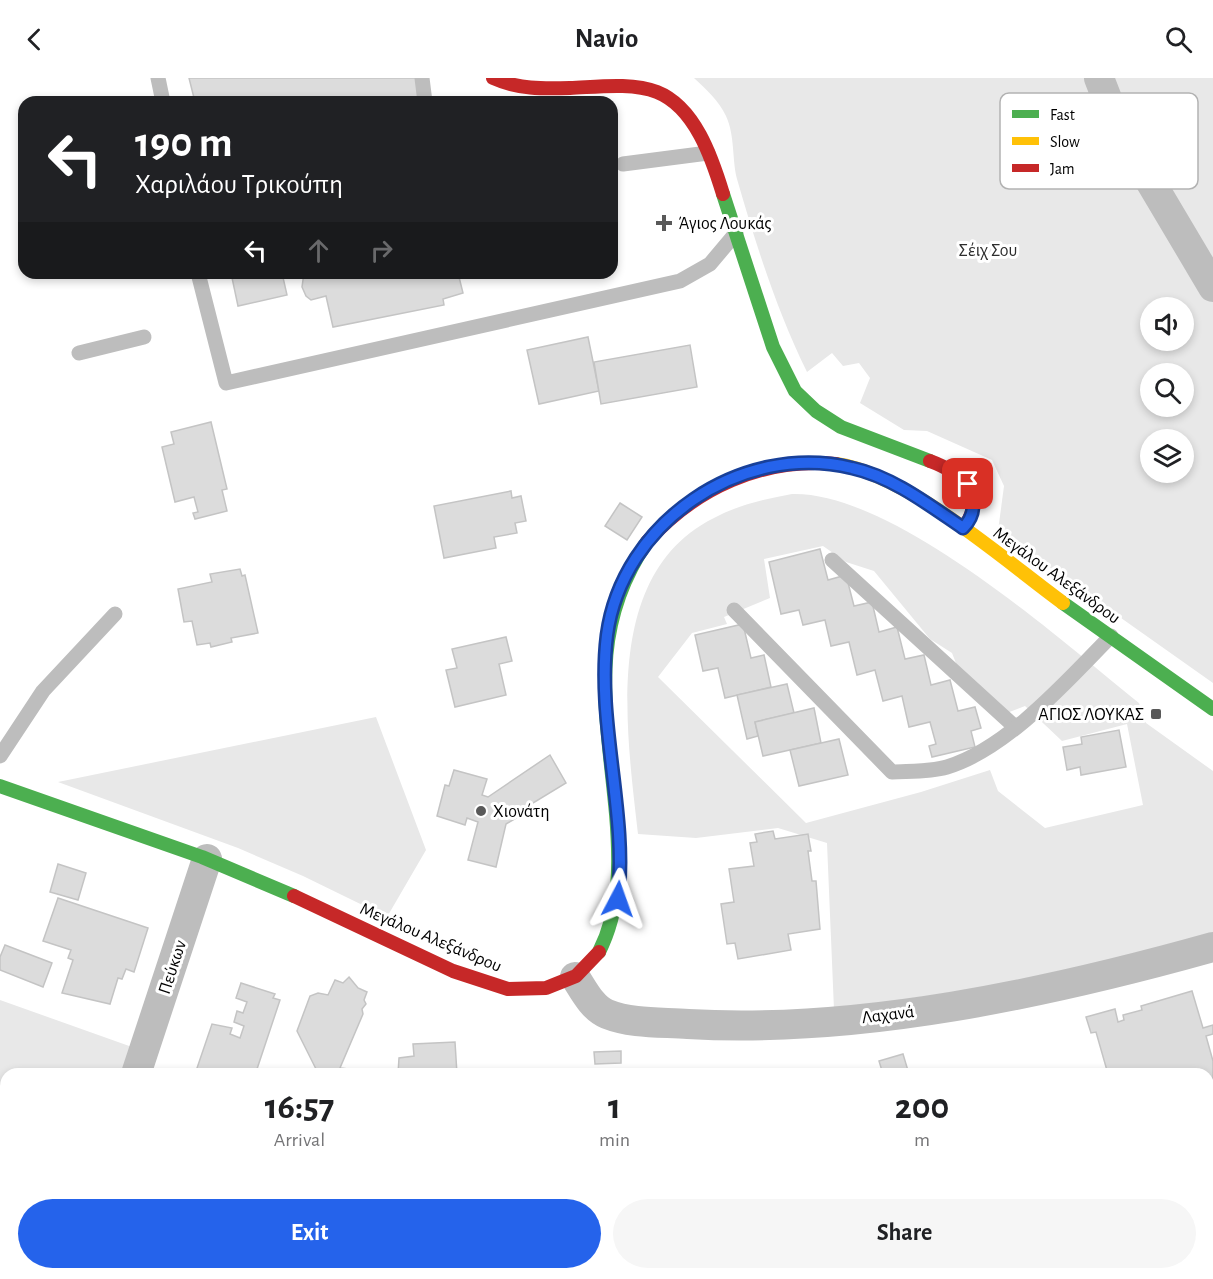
<!DOCTYPE html>
<html lang="en">
<head>
<meta charset="utf-8">
<style>
	:root { --surface:#fff; --page:#f6f6f6; --text:#202124; --muted:#757577; --accent:#2563eb }
	body { margin:0; font-family:"Alegreya Sans",sans-serif; background:var(--page); color:var(--text); height:100vh; display:flex; flex-direction:column; font-size:22px; white-space:nowrap }
	* { box-sizing:border-box; margin:0 }
	p { font-size:20px; color:var(--muted) }
	.icon { flex:none; width:33px; height:33px; fill:none; stroke:currentColor; stroke-width:2; stroke-linecap:round; stroke-linejoin:round }
	.map { position:relative; flex:1; overflow:hidden }
	.panel { position:absolute; left:0px; top:990px; width:1214px; height:212px; display:flex; flex-direction:column; background:var(--surface); border-radius:18px 18px 0 0; box-shadow:0 3px 9px #0003 }
	.panel>* { flex:none }
	.hud { position:absolute; left:18px; top:18px; width:600px; height:183px; border-radius:18px; box-shadow:0 3px 9px #0003; background:#202124; color:#fff; overflow:hidden }
	.fabs { position:absolute; left:1140px; top:219px; display:grid; gap:12px }
	.fabs a { display:grid; place-items:center; width:54px; height:54px; border-radius:50%; background:var(--surface); box-shadow:0 3px 9px #0003; font-size:30px }
	.pin { position:absolute; display:grid; place-items:center; width:51px; height:51px; color:#fff; margin:-26px; border-radius:12px; box-shadow:0 3px 9px #0006 }
	.me { position:absolute; width:66px; margin:-33px; rotate:4deg; stroke-linejoin:round; filter:drop-shadow(0 0 4px #0008) }
	.turn { display:flex; align-items:center; gap:21px; height:126px; padding:0 18px; font-size:27px }
	.turn .icon { width:78px; height:78px; stroke-width:2.5 }
	.turn b { display:block; font-size:42px; line-height:51px }
	.lanes { display:flex; align-items:center; height:57px; padding:0 18px; background:#0003; justify-content:center; gap:30px; direction:ltr }
	.lanes .off { opacity:.35 }
	.eta { display:flex; justify-content:space-evenly; align-items:center; height:102px; text-align:center }
	.eta b { font-size:36px; font-weight:700; line-height:42px }
	.action { display:flex; gap:12px; margin-top:auto; padding:12px 18px }
	.action a { flex:1; height:69px; border-radius:36px; background:var(--accent); color:#fff; font-size:24px; font-weight:700; line-height:69px; text-align:center }
	.action a+a { background:var(--page); color:var(--text) }
	header { display:flex; justify-content:space-between; align-items:center; height:78px; padding:0 18px; background:var(--surface); font-size:27px; font-weight:700 }
	.map>svg:first-child { display:block }
</style>
</head>
<body>
<header><svg class="icon" aria-label="back" viewBox="0 0 24 24"><path d="M15 5l-7 7 7 7"/></svg>Navio<svg class="icon" aria-label="search" viewBox="0 0 24 24"><circle cx="10" cy="10" r="6"/><path d="M15 15l6 6"/></svg></header>
<div class="map">
<svg width="1213" height="1201" viewBox="0 0 1213 1201">
	<rect width="100%" height="100%" fill="#fff"/>
	<g fill="#e8e8e8" fill-rule="evenodd">
		<path d="M694,0H1213V605L998,453L1004,408L992,382L927,353L904,352L860,325L870,300L859,285L843,288L832,275L807,294C777,233 756,167 737,101C732,82 735,57 726,38C719,23 706,11 694,0ZM1150,230H1184V262H1150ZM1150,296H1184V328H1150ZM1150,362H1184V394H1150Z"/>
		<path d="M792,416C893,413 1061,562 1139,625L1146,645L1213,693V856L1092,893L834,932L827,765L778,750L696,760L638,756C627,656 601,496 714,440C738,427 765,421 792,416ZM823,468L846,484L874,493L930,561L952,575L961,598L1004,636L1025,628L1062,663L1127,646L1143,727L1045,750L998,713L990,692L921,714L806,745L658,599L692,555L727,546L724,539L770,520L764,481Z"/>
		<path d="M376,639L426,772L387,839L303,798L238,770L58,704Z"/>
		<path d="M0,922L132,969L123,996H6V1196H56L54,1201H0Z"/>
	</g>
	<g fill="#dcdcdc" stroke="#c4c4c4" stroke-width="1.5">
		<path d="M189,0H417L421,24H195Z"/>
		<path d="M231,195H282L287,217L238,228Z"/>
		<path d="M304,195H458L463,215L443,221L444,227L333,249L326,218L311,222L306,218L302,209Z"/>
		<path d="M588,259L599,313L539,326L527,272Z"/>
		<path d="M690,267L697,309L601,326L594,284Z"/>
		<path d="M211,344L227,411L222,412L227,433L195,441L193,435L198,434L194,419L175,424L162,369L174,366L171,354Z"/>
		<path d="M511,413L512,420L521,418L526,443L515,445L517,455L494,459L496,470L444,480L434,428Z"/>
		<path d="M620,425L642,439L627,462L605,448Z"/>
		<path d="M820,471L828,502L846,497L854,528L872,524L879,554L897,549L905,581L924,577L931,607L950,602L958,633L975,629L981,650L971,653L975,669L932,679L929,668L936,666L930,644L909,649L902,618L883,623L875,592L857,597L849,564L831,568L825,542L803,547L799,532L781,536L769,484Z"/>
		<path d="M240,491L242,498L245,497L258,555L231,560L232,564L211,569L210,565L197,567L192,543L184,544L178,511L212,504L210,496Z"/>
		<path d="M743,546L751,580L764,577L771,609L725,620L718,590L703,593L695,557Z"/>
		<path d="M506,559L512,583L499,586L506,617L455,629L446,592L457,590L452,571Z"/>
		<path d="M787,606L794,635L755,644L758,658L747,661L737,617Z"/>
		<path d="M814,630L821,665L763,678L755,644Z"/>
		<path d="M1119,652L1126,689L1081,697L1080,689L1067,692L1063,669L1082,666L1081,659Z"/>
		<path d="M839,661L848,697L799,708L790,672Z"/>
		<path d="M550,677L566,705L523,731L525,735L506,746L496,789L468,782L478,744L467,740L465,747L437,738L445,707L449,708L454,692L487,701L482,717L488,719Z"/>
		<path d="M773,753L775,761L808,756L811,773H808L812,803H816L820,851L788,856L791,872L738,881L735,865L727,866L721,826L734,824L729,791L754,788L750,765L757,764L755,756Z"/>
		<path d="M58,786L86,795L78,822L50,814Z"/>
		<path d="M58,820L148,850L134,894L126,891L122,901L118,900L110,926L62,915L73,882L68,880L71,872L43,863Z"/>
		<path d="M5,867L52,885L43,909L0,892V879Z"/>
		<path d="M349,899L358,910L367,914L364,922L366,926L362,931L363,936L340,990L348,991V996H315L318,995L297,953L310,918L318,915L328,917L335,902L343,905Z"/>
		<path d="M241,905L275,916L273,920L280,922L256,994L250,992L248,996H195L212,946L232,950L230,956L240,960L244,948L234,944L237,933L243,935L247,924L236,920Z"/>
		<path d="M1192,913L1203,950L1213,947V956L1206,958L1213,983V1003L1208,1005V996H1108L1096,954L1091,955L1086,939L1115,931L1118,944L1124,942L1123,937L1142,932L1141,928Z"/>
		<path d="M455,964L457,996H398L399,980L414,978L413,966Z"/>
		<path d="M621,973V985L595,986L594,974Z"/>
		<path d="M903,976L909,996H883L879,983Z"/>
		<path d="M320,1196H376L374,1201H319Z"/>
	</g>
	<g fill="none" stroke-linecap="round" stroke-linejoin="round">
		<g stroke="#bdbdbd" stroke-width="15">
			<path d="M158,0L163,24"/>
			<path d="M422,0L425,24"/>
			<path d="M623,86L708,75"/>
			<path d="M198,195L226,305L680,203L710,186L736,155"/>
			<path d="M79,275L144,259"/>
			<path d="M832,482L1015,649"/>
			<path d="M734,532L892,694C910,693 930,694 947,689C1007,671 1067,603 1111,558"/>
			<path d="M0,678L43,613L115,536"/>
		</g>
		<g stroke="#bdbdbd" stroke-width="30">
			<path d="M1099,0L1118,49L1213,209"/>
			<path d="M575,899C583,911 592,930 607,936C632,946 662,944 688,946C859,956 1049,915 1213,869"/>
			<path d="M136,996L207,781"/>
			<path d="M68,1201L69,1196"/>
		</g>
		<g stroke="#4caf50" stroke-width="14">
			<path d="M723,116L773,269L795,313L816,333L841,349L930,383"/>
			<path d="M1063,525L1213,631"/>
			<path d="M0,708L202,779L294,818"/>
			<path d="M599,874C621,830 620,784 616,736C607,636 586,553 647,464"/>
		</g>
		<path stroke="#ffc107" stroke-width="14" d="M836,386C908,396 1004,482 1063,525"/>
		<g stroke="#c62828" stroke-width="14">
			<path d="M493,0C517,11 543,11 570,10C596,9 632,4 657,14C695,29 712,80 723,116"/>
			<path d="M930,383C960,394 989,418 963,450"/>
			<path d="M647,464C695,410 763,379 836,386"/>
			<path d="M294,818L453,893L508,911L546,910L576,898L599,874"/>
		</g>
	</g>
	<g fill="none" stroke-linecap="round" stroke-linejoin="round">
		<defs>
			<path id="route" d="M618,821C628,734 596,645 607,557C622,445 741,363 852,390C893,399 929,427 963,450C976,437 975,423 968,406"/>
		</defs>
		<use href="#route" stroke="#184099" stroke-width="15"/>
		<use href="#route" stroke="#2563eb" stroke-width="10"/>
	</g>
	<g fill="#595959" stroke="#fff" stroke-width="2">
		<path d="M661 136h6v6h6v6h-6v6h-6v-6h-6v-6h6z"/>
		<rect x="1150" y="630" width="12" height="12" rx="3"/>
		<circle cx="481" cy="733" r="6"/>
	</g>
	<g text-anchor="middle" stroke-width="6" stroke-linejoin="round" paint-order="stroke">
		<g font-size="18" fill="#000" stroke="#fff" text-anchor="start">
			<text x="678" y="151">Άγιος Λουκάς</text>
			<text x="1144" y="642" text-anchor="end">ΑΓΙΟΣ ΛΟΥΚΑΣ</text>
			<text x="493" y="739">Χιονάτη</text>
		</g>
		<g font-size="18" fill="#2d2d2d" stroke="#fff">
			<text x="988" y="178">Σέιχ Σου</text>
		</g>
		<g font-size="18" fill="#000" stroke="#fff">
			<text transform="translate(1057 497) rotate(36)" y="6">Μεγάλου Αλεξάνδρου</text>
			<text transform="translate(431 859) rotate(23)" y="6">Μεγάλου Αλεξάνδρου</text>
			<text transform="translate(172 889) rotate(-72)" y="6">Πεύκων</text>
			<text transform="translate(888 936) rotate(-7)" y="6">Λαχανά</text>
		</g>
	</g>
	<rect x="1000" y="15" width="198" height="96" rx="9" fill="#fff" stroke="#b2b2b2" stroke-width="1.5"/>
	<rect x="1012" y="32" width="27" height="8" fill="#4caf50"/>
	<rect x="1012" y="59" width="27" height="8" fill="#ffc107"/>
	<rect x="1012" y="86" width="27" height="8" fill="#c62828"/>
	<g font-size="16" fill="#000">
		<text x="1050" y="42">Fast</text>
		<text x="1050" y="69">Slow</text>
		<text x="1050" y="96">Jam</text>
	</g>
</svg>
<div class="fabs">
<a><svg class="icon" aria-label="sound" viewBox="0 0 24 24"><path d="M4 9h4l5-4v14l-5-4H4zM17 9q2 3 0 6"/></svg></a>
<a><svg class="icon" aria-label="search" viewBox="0 0 24 24"><circle cx="10" cy="10" r="6"/><path d="M15 15l6 6"/></svg></a>
<a><svg class="icon" aria-label="layers" viewBox="0 0 24 24"><path d="M12 4l9 5-9 5-9-5zM3 14l9 5 9-5"/></svg></a>
</div>
<div class="pin" style="left:968px;top:406px;background:#d93025"><svg class="icon" aria-label="arrive" viewBox="0 0 24 24"><path d="M6 21V4h12l-3 4 3 4H6"/></svg></div>
<svg class="me" style="left:618px;top:821px" viewBox="-20 -20 40 40"><path d="M0-17L14 15 0 8-14 15z" fill="#2563eb" stroke="#fff" stroke-width="4"/></svg>
<div class="hud">
<div class="turn"><svg class="icon" aria-label="left" viewBox="0 0 24 24"><path d="M17 20v-9H6M10 6l-5 5 5 5"/></svg><div><b>190 m</b>Χαριλάου Τρικούπη</div></div>
<div class="lanes"><svg class="icon" aria-label="left" viewBox="0 0 24 24"><path d="M17 20v-9H6M10 6l-5 5 5 5"/></svg><svg class="icon off" aria-label="ahead" viewBox="0 0 24 24"><path d="M12 20V5M6 11l6-6 6 6"/></svg><svg class="icon off" aria-label="right" viewBox="0 0 24 24"><path d="M7 20v-9h11M14 6l5 5-5 5"/></svg></div>
</div>
<section class="panel">
<div class="eta">
<div><b>16:57</b><p>Arrival</p></div>
<div><b>1</b><p>min</p></div>
<div><b>200</b><p>m</p></div>
</div>
<div class="action"><a>Exit</a><a>Share</a></div>
</section>
</div>
</body>
</html>
